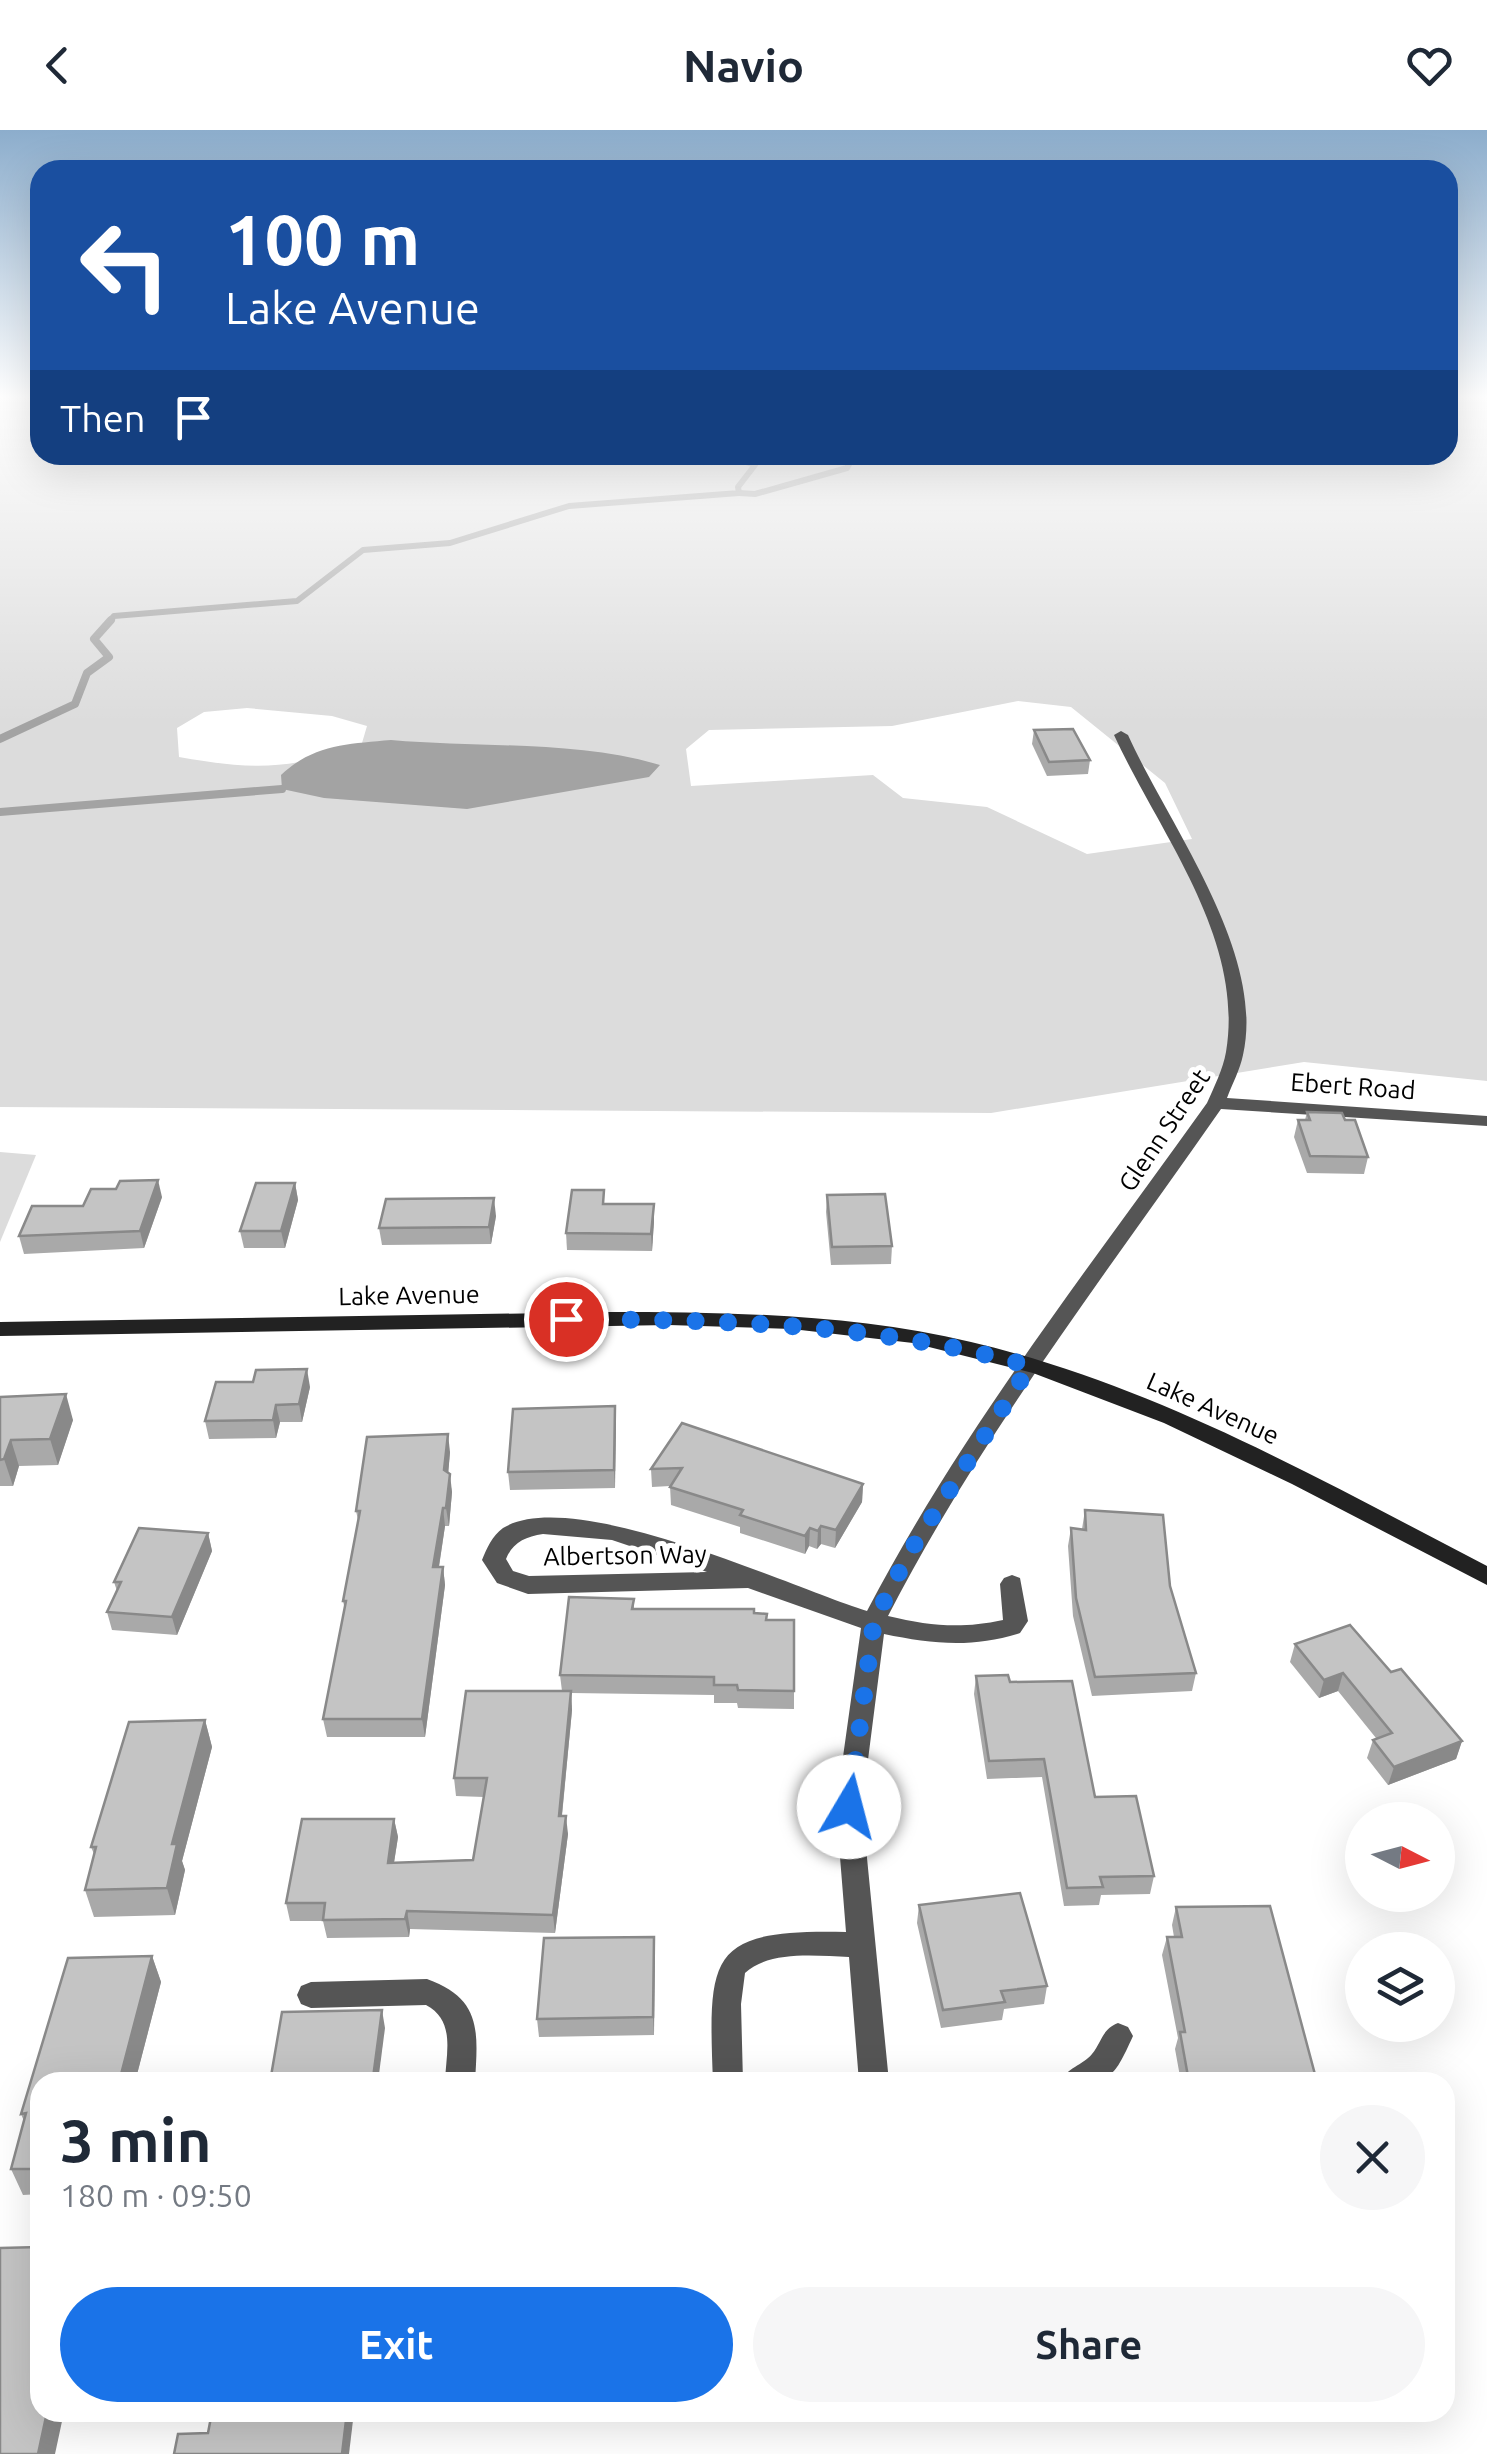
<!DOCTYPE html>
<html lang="en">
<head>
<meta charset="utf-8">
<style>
	:root { --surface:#fff; --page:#f6f6f7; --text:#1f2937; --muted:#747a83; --accent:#1a73e8 }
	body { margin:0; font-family:Ubuntu,sans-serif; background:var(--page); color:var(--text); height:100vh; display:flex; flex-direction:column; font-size:38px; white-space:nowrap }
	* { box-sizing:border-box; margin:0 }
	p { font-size:32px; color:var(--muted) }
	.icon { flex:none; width:55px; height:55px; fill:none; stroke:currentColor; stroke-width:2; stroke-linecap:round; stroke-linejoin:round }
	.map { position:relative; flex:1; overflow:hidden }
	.sheet { position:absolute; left:30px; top:1942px; width:1425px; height:350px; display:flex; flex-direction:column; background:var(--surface); border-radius:30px; box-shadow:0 10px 40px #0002 }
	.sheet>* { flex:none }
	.hud { position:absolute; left:30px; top:30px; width:1428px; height:305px; border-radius:30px; box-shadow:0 10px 40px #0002; background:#1a4fa0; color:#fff; overflow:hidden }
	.needle { width:65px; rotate:96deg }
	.tools { position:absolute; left:1345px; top:1672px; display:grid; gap:20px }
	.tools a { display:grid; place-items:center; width:110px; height:110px; border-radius:50%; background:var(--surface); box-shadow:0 10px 40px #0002; font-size:50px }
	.pin { position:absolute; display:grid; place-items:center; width:85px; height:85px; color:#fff; margin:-42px; border:5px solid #fff; border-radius:50%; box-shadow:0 2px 10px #0007 }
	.me { position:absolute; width:110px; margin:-55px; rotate:8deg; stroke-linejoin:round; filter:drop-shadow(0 0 8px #0008) }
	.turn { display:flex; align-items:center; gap:35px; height:210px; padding:0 30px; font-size:45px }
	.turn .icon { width:130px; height:130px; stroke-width:2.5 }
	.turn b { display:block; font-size:70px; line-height:85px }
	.then { display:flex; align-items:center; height:95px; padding:0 30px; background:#0003; gap:20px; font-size:38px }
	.round { display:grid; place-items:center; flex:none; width:105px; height:105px; border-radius:52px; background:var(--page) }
	.headline { display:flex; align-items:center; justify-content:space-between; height:170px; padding:0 30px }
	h1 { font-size:60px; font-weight:700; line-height:75px }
	.primary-button { display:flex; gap:20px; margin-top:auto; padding:20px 30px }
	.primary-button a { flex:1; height:115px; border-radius:60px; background:var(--accent); color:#fff; font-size:40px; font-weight:700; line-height:115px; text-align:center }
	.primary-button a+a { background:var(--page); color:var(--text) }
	header { display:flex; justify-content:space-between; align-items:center; height:130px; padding:0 30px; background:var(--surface); font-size:45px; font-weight:700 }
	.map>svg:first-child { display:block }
</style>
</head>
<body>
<header><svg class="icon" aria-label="back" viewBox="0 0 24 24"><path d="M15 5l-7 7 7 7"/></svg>Navio<svg class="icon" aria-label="heart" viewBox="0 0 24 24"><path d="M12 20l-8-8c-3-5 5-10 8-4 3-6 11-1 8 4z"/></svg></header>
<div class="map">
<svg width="1487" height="2324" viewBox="0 0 1487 2324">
	<rect width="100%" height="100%" fill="#fff"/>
	<g fill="#dcdcdc" fill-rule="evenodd">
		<path d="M0,267H40V325H908V329L978,332L972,325H1448V267H1487V951L1304,932L991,983L0,977ZM1018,571L1071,577L1165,653L1192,709L1087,724L987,677L903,668L873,645L691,656L686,619L709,600L892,596ZM247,578L332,586L367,596L362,613C291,641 253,640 179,627L177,598L204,582Z"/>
		<path d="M0,1022L36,1025L0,1112Z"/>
	</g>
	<path fill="#a3a3a3" d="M391,610C479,618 575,610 660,635L649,647L467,679L324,668L282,659L281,645C314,614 348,614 391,610Z"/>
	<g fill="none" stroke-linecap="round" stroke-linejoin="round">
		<g stroke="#a3a3a3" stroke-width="6">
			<path d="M739,363L755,364L847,338L854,325"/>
			<path d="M109,492L114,486L297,471L363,420L450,413L569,376L739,363L738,357L755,335L725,325"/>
		</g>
		<g stroke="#a3a3a3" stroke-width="8">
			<path d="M0,609L75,574L87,543L109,527L94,509L111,490"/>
			<path d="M0,682L282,659"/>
		</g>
		<g fill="#555" fill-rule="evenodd">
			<path d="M1121,601L1128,605C1169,696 1266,822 1243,925C1240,940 1232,954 1227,968L1487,986V996L1221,979C1106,1144 980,1307 888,1486C930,1496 961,1499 1003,1490L1000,1454L1004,1448L1012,1445L1020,1448L1028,1491L1020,1503C973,1518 932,1514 884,1504L862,1677L889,1952H859L849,1827C817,1826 770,1820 745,1843L741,1874L743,1952H713C708,1824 708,1799 846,1802L836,1677L861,1498L748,1458L528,1464L497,1453L482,1430C487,1418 492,1406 503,1398C573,1355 790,1457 867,1481C961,1301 1089,1138 1207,973C1214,957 1223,939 1226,922C1245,808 1159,703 1114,605ZM543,1404L612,1410L707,1442L529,1446L513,1441L506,1429C513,1412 525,1407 543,1404Z"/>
			<path d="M427,1849C482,1869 478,1901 475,1952H445C446,1923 456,1891 426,1875L311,1878L301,1874L297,1865L301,1856L311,1852Z"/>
			<path d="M1118,1893L1128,1897L1133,1906C1112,1952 1111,1952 1061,1952C1067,1937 1082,1936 1092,1924C1102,1912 1102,1899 1118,1893Z"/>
		</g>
		<path fill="#222" fill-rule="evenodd" d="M608,1182C730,1182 852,1184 971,1212C1155,1255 1321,1350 1487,1436V1455L1292,1354L1164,1293L1033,1243L913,1213L792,1199L669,1195L0,1206V1192Z"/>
	</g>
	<g fill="#a9a9a9">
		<path d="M1034,600L1090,630L1088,644L1047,646L1032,614Z"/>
		<path d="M1307,982L1345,990L1368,1027L1364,1044L1307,1043L1294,1007L1298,990H1305Z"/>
		<path d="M295,1053L298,1070L285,1118H244L240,1101Z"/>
		<path d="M827,1065L892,1116L891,1134L831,1135L826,1082Z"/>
		<path d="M162,1067L144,1118L24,1124L19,1106L83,1076Z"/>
		<path d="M654,1074V1091L652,1121L567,1120L566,1103Z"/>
		<path d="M496,1086L491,1114L382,1115L379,1098Z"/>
		<path d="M310,1257L302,1292H280L276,1308L209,1309L205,1291Z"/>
		<path d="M0,1267L73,1290L58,1335L19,1336L13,1356H0Z"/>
		<path d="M615,1276V1358L510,1360L508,1342Z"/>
		<path d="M682,1293L863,1354L862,1372L835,1418L821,1414L817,1419L809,1416L805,1424L740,1403V1397L671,1375L670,1356L652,1357L651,1339Z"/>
		<path d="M450,1322L448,1343L452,1362L449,1396H445L439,1437H443L445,1455L425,1607H327L323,1589L345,1480L343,1471L358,1390L356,1381Z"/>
		<path d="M1085,1380L1170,1456L1196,1543L1192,1561L1092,1566L1073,1486L1068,1416L1071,1398L1082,1399Z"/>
		<path d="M208,1403L212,1421L177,1505L112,1500L107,1482L117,1461L114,1452Z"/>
		<path d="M634,1469V1479L754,1483L767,1490H794V1579L738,1578L737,1573H714V1565L571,1563L572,1580L562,1686L568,1704L555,1803L410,1799L409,1807L327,1808L323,1791H290L286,1773L394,1689L398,1707L394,1733L473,1730L484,1667L456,1666L454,1648L562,1561L560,1545Z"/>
		<path d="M1295,1514L1391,1542L1462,1611L1456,1629L1388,1655L1367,1628L1373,1610L1376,1608L1338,1561L1319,1568L1290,1532Z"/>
		<path d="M976,1546L1010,1552L1154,1746L1150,1764L1101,1765L1099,1775L1064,1776L1042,1647L987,1649L974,1564Z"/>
		<path d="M205,1590L212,1617L182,1731L185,1740L175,1785L94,1787L85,1760L94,1724L91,1717Z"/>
		<path d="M919,1775L1047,1856L1044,1874L1004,1879L1002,1890L941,1898L917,1793Z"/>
		<path d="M1176,1777L1317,1952H1181L1175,1919L1178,1908L1162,1825L1167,1807H1174L1172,1795Z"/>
		<path d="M654,1807V1905L539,1907L537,1889Z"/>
		<path d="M152,1826L161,1852L135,1952H40V2064L23,2065L11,2039L24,1991L21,1984L68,1828Z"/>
	</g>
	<g fill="#898989">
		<path d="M158,1050L162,1067L144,1118L140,1101Z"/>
		<path d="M295,1053L298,1070L285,1118L281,1101Z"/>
		<path d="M494,1068L496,1086L491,1114L489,1097Z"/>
		<path d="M654,1074V1091L652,1121L651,1104Z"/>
		<path d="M307,1239L310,1257L302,1292L299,1274Z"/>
		<path d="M66,1264L73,1290L58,1335L50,1309Z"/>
		<path d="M276,1275L280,1292L276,1308L273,1290Z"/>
		<path d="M615,1276L616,1294L615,1358L614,1340Z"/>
		<path d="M448,1304L450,1322L447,1358L444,1340Z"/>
		<path d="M11,1310L19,1336L13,1356L4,1329Z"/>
		<path d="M450,1344L452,1362L449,1396L446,1378Z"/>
		<path d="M863,1354L862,1372L835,1418L836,1400Z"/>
		<path d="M443,1378L445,1396L436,1455L433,1437Z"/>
		<path d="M821,1396V1414L817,1419L818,1401Z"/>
		<path d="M810,1398L809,1416L805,1424V1406Z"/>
		<path d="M208,1403L212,1421L177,1505L172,1487Z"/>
		<path d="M443,1437L445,1455L425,1607L422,1589Z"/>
		<path d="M1343,1543L1338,1561L1319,1568L1324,1550Z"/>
		<path d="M571,1561L572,1580L560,1704L559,1686Z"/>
		<path d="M205,1590L212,1617L182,1731L185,1740L175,1785L167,1758L172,1714Z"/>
		<path d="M1462,1611L1456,1629L1388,1655L1394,1637Z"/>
		<path d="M566,1686L568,1704L555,1803L553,1785Z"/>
		<path d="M394,1689L398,1707L391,1751L388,1733Z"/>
		<path d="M407,1781L410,1799L409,1807L405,1789Z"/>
		<path d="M654,1807L655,1825L654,1905L653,1887Z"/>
		<path d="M152,1826L161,1852L135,1952H119Z"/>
		<path d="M382,1880L385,1898L378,1952L373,1948Z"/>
		<path d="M47,2282H64L55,2324H38Z"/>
		<path d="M347,2282H354L349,2324H342Z"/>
	</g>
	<g fill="#c4c4c4" stroke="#898989" stroke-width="2.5">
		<path d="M1073,599L1090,630L1049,632L1034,600Z"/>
		<path d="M1307,982L1342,983L1345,990H1355L1368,1027L1310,1026L1298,990H1310Z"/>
		<path d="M158,1050L140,1101L19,1106L32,1076H83L91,1059H116L120,1051Z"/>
		<path d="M256,1053H295L281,1101H240Z"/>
		<path d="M572,1060H604L603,1074H654L651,1104L566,1103Z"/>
		<path d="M885,1064L892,1116L832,1117L827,1065Z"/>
		<path d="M494,1068L489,1097L379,1098L386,1069Z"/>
		<path d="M307,1239L299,1274L276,1275L273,1290L205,1291L216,1252H253L256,1240Z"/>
		<path d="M66,1264L50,1309L11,1310L4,1329L0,1330V1267Z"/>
		<path d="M615,1276L614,1340L508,1342L513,1279Z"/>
		<path d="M682,1293L863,1354L836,1400L821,1396L818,1401L810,1398L805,1406L740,1385L743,1380L670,1357L682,1338L651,1339Z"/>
		<path d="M448,1304L444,1340L450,1344L446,1378H443L433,1437H443L422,1589H323L346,1471H343L360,1381H356L367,1307Z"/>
		<path d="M1085,1380L1163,1385L1170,1456L1196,1543L1095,1547L1076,1468L1071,1398L1086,1400Z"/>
		<path d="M139,1398L208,1403L172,1487L107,1482L121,1452H114Z"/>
		<path d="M569,1467L634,1469L632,1479H754V1483L767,1484L766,1490H794V1561L738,1560L737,1555H714V1547L560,1545Z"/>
		<path d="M1350,1495L1391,1542L1401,1539L1462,1611L1394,1637L1373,1610L1392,1603L1343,1543L1324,1550L1295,1514Z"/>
		<path d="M1008,1545L1010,1552L1072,1551L1095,1667L1136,1666L1154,1746L1100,1747L1103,1757L1067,1758L1044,1629L989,1631L976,1546Z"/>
		<path d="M466,1561H571L559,1686H566L553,1785L407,1781L405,1789L323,1790L325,1773H286L302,1689H394L388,1733L473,1730L487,1648H454Z"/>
		<path d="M205,1590L172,1714H177L167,1758L85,1760L96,1717H91L129,1592Z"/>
		<path d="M1020,1763L1047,1856L1001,1861L1005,1872L943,1880L919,1775Z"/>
		<path d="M1270,1776L1317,1952H1189L1180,1902H1185L1167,1807H1182L1176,1777Z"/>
		<path d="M654,1807L653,1887L537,1889L544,1808Z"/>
		<path d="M152,1826L119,1952H40V2039H11L26,1983L21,1984L68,1828Z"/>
		<path d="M382,1880L373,1948H387L386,1952H270L282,1882Z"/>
		<path d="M40,2117V2282H47L38,2324H0V2118Z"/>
		<path d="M212,2282H347L342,2324H174L178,2304L208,2303Z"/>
	</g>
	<linearGradient id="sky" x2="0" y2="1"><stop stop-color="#8cadcc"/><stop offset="0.45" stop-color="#fff"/><stop offset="1" stop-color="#fff" stop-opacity="0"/></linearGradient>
	<rect width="1487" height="593" fill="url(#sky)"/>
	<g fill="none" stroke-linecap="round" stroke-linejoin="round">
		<path stroke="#1a73e8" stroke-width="18" stroke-dasharray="0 32.4" d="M566,1189C723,1190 877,1193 1030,1236L909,1423L874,1491L849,1677"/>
	</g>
	<g text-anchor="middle" stroke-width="10" stroke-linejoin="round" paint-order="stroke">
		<g font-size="25" fill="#000" stroke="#fff">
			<text transform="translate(1353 956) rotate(4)" y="9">Ebert Road</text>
			<text transform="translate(1164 1000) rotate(-56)" y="9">Glenn Street</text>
			<text transform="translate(409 1165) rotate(-1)" y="9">Lake Avenue</text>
			<text transform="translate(1213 1278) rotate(24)" y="9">Lake Avenue</text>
			<text transform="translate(625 1425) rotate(-1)" y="9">Albertson Way</text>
		</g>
	</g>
</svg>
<div class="tools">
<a><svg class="needle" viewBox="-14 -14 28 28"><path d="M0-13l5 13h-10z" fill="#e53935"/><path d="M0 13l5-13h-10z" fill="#747a83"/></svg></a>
<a><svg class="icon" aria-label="layers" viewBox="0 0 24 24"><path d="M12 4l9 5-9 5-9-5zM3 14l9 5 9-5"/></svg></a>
</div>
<div class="pin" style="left:566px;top:1189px;background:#d93025"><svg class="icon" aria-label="arrive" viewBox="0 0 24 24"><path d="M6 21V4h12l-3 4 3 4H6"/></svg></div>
<svg class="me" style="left:849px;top:1677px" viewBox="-20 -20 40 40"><circle r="19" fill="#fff"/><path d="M0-13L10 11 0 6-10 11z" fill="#1a73e8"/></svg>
<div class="hud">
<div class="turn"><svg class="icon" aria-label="left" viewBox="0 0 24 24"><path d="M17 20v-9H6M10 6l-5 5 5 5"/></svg><div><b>100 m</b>Lake Avenue</div></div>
<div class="then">Then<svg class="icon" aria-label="arrive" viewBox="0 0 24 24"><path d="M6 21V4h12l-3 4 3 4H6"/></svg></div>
</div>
<section class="sheet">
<div class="headline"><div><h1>3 min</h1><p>180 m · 09:50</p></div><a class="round"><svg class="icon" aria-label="close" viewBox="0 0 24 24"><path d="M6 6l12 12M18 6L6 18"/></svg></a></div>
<div class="primary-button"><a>Exit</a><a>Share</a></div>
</section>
</div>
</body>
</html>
